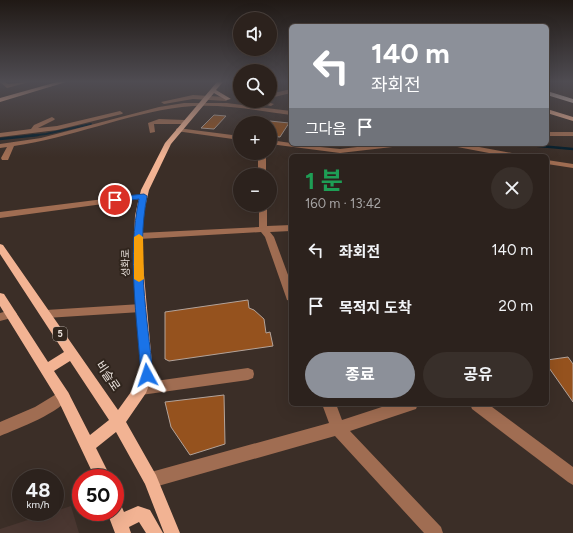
<!DOCTYPE html>
<html lang="ko">
<head>
<meta charset="utf-8">
<style>
	:root { --surface:#2c221d; --page:#382f2a; --text:#f1f3f6; --muted:#a6a4a4; --line:#483f3b; --accent:#8c9099 }
	body { margin:0; font-family:Figtree,"Noto Sans KR",sans-serif; background:var(--page); color:var(--text); height:100vh; display:flex; flex-direction:column; font-size:15px; white-space:nowrap }
	* { box-sizing:border-box; margin:0 }
	p { font-size:13px; color:var(--muted) }
	.icon { flex:none; width:22px; height:22px; fill:none; stroke:currentColor; stroke-width:2; stroke-linecap:round; stroke-linejoin:round }
	.map { position:relative; flex:1; overflow:hidden }
	.details { position:absolute; left:289px; top:154px; width:260px; height:252px; display:flex; flex-direction:column; background:var(--surface); border-radius:6px; box-shadow:0 4px 16px #0002,0 0 0 1px var(--line) }
	.details>* { flex:none }
	.top-card { position:absolute; left:289px; top:24px; width:260px; height:122px; border-radius:6px; box-shadow:0 4px 16px #0002,0 0 0 1px var(--line); background:#8c9099; color:#fff; overflow:hidden }
	.buttons { position:absolute; left:233px; top:12px; display:grid; gap:8px }
	.buttons a { display:grid; place-items:center; width:44px; height:44px; border-radius:50%; background:var(--surface); box-shadow:0 4px 16px #0002,0 0 0 1px var(--line); font-size:20px }
	.speed { position:absolute; left:12px; top:469px; display:flex; gap:8px; font-size:20px; font-weight:700; text-align:center }
	.speed>* { display:grid; place-content:center; width:52px; height:52px; border-radius:50%; background:var(--surface); box-shadow:0 4px 16px #0002,0 0 0 1px var(--line); line-height:1 }
	.speed small { font-size:10px; font-weight:400 }
	.speed .limit { border:6px solid #d22; background:#fff; color:#111 }
	.pin { position:absolute; display:grid; place-items:center; width:34px; height:34px; color:#fff; margin:-17px; border:2px solid #fff; border-radius:50%; box-shadow:0 1px 4px #0007 }
	.me { position:absolute; width:44px; margin:-22px; rotate:355deg; stroke-linejoin:round; filter:drop-shadow(0 0 3px #0008) }
	.turn { display:flex; align-items:center; gap:14px; height:84px; padding:0 16px; font-size:18px }
	.turn .icon { width:52px; height:52px; stroke-width:2.5 }
	.turn b { display:block; font-size:28px; line-height:34px }
	.then { display:flex; align-items:center; height:38px; padding:0 16px; background:#0003; gap:8px; font-size:15px }
	.round { display:grid; place-items:center; flex:none; width:42px; height:42px; border-radius:21px; background:var(--page) }
	.overview { display:flex; align-items:center; justify-content:space-between; height:68px; padding:0 16px }
	h1 { font-size:24px; font-weight:700; line-height:30px; color:#1e9e55 }
	.button { display:flex; gap:8px; margin-top:auto; padding:8px 16px }
	.button a { flex:1; height:46px; border-radius:24px; background:var(--accent); color:#fff; font-size:16px; font-weight:700; line-height:46px; text-align:center }
	.button a+a { background:var(--page); color:var(--text) }
	ul { padding:0; list-style:none }
	li { display:flex; align-items:center; gap:12px; height:56px; padding:0 16px }
	li div { flex:1 }
	li b { display:block; font-size:15px }
	li em { font-style:normal }
	.map>svg:first-child { display:block }
</style>
</head>
<body>
<div class="map">
<svg width="573" height="533" viewBox="0 0 573 533">
	<rect width="100%" height="100%" fill="#3b2e27"/>
	<path fill="#4a3731" d="M71,506L79,533H0V529Z"/>
	<g fill="none" stroke-linecap="round" stroke-linejoin="round">
		<path stroke="#011c2a" stroke-width="2" d="M28,136L46,134L91,124"/>
		<g stroke="#011c2a" stroke-width="2.5">
			<path d="M0,139L38,135"/>
			<path d="M517,144L573,149"/>
		</g>
	</g>
	<g fill="#95521e" stroke="#b3a39a">
		<path d="M214,115L226,116L214,129L201,128Z"/>
		<path d="M270,121L289,123L280,137L270,136Z"/>
		<path d="M248,300L249,308L254,310L264,319L266,333L270,332L273,346L169,361L165,359V312Z"/>
		<path d="M568,357L573,364V402L547,365V360Z"/>
		<path d="M224,395L225,444L190,455L171,427L165,402Z"/>
	</g>
	<g fill="none" stroke-linecap="round" stroke-linejoin="round">
		<g fill="#a06d52" fill-rule="evenodd">
			<path d="M0,82H5L8,84L29,82L7,88Z"/>
			<path d="M291,89V93L270,98V94Z"/>
			<path d="M193,95L226,97L229,99L226,101L193,99L164,104L161,102Z"/>
			<path d="M248,101H263L274,104L271,106Z"/>
			<path d="M184,103H227L291,111V115C256,110 218,103 182,107C125,114 71,138 14,146L8,160H2L1,158L7,147L0,148V144L41,138L159,107Z"/>
			<path d="M120,111L123,113L122,114L57,130L0,137V133L31,129L34,125L52,117L55,119L54,120L38,128L57,126Z"/>
			<path d="M159,119L185,120L188,122L185,124H154L155,132L150,133L148,123Z"/>
			<path d="M178,128L240,136V140L176,131V129Z"/>
			<rect x="547" y="132" width="26" height="4"/>
			<path d="M270,140L291,143V144L340,149L383,144H404L401,146L340,153L270,144Z"/>
			<path d="M449,144H463L517,154L521,156H505L452,146Z"/>
			<rect x="258" y="153" width="8" height="22"/>
			<path d="M547,160L573,164V168L547,164Z"/>
			<path d="M144,194H147V198L0,218V212Z"/>
			<path d="M259,205H267V226L291,225V231L270,232L274,237L291,283V301L287,300L286,297L265,237L261,232L139,239L134,236L139,233L259,227Z"/>
			<path d="M141,304L145,305L147,308L145,311L141,312L46,318L42,317L40,314L42,311L46,310Z"/>
			<path d="M11,310L15,311L17,314L15,317L0,321V313Z"/>
			<path d="M248,368L253,370L254,374L253,378L248,380L141,395L136,393L134,389L136,385L141,383Z"/>
			<path d="M63,390L68,392L70,396C62,412 17,429 0,436V422L35,407Z"/>
			<path d="M322,404H336L342,420L391,404H418L416,409L350,431L441,527L443,533H424L335,436L151,488L146,485L143,480L146,475L151,472L329,423Z"/>
			<path d="M470,404H488L573,467V485L568,482L472,409Z"/>
		</g>
		<g fill="#f2b393" fill-rule="evenodd">
			<path d="M57,82H66L0,102V98Z"/>
			<path d="M217,82H223L216,90L231,99L226,100L214,93L171,144L149,190L143,216V264L153,375L146,393L126,422L156,475L180,533H164L145,484L116,432L96,448L111,478H95L58,400L0,306V293L4,294L48,362L64,352L0,254V244L3,245L118,410L136,385L141,375L133,264L135,216L138,202L141,190L165,143ZM70,361L109,420L90,435L68,392L54,371Z"/>
			<path d="M547,109L573,117V121L547,113Z"/>
			<path d="M115,503L121,505L124,512L138,506L150,510L163,533H146L139,522L129,527L131,533H115L107,512H115Z"/>
		</g>
		<path fill="#f4dacd" fill-rule="evenodd" d="M547,91L573,99V103L547,95Z"/>
	</g>
	<linearGradient id="sky" x2="0" y2="1"><stop stop-color="#201915"/><stop offset="0.52" stop-color="#4f4c52"/><stop offset="1" stop-color="#4f4c52" stop-opacity="0"/></linearGradient>
	<rect width="573" height="157" fill="url(#sky)"/>
	<path fill="#1a73e8" stroke="#114b97" d="M144,194L147,196C136,254 147,316 153,375L151,378L147,380L143,378L141,375C137,317 127,256 139,199L115,202L111,200L115,197Z"/>
	<path fill="#f59e0b" d="M139,234L143,237L144,279L139,282L134,279V237Z"/>
	<g text-anchor="middle" stroke-width="4" stroke-linejoin="round" paint-order="stroke">
		<rect fill="#30251d" stroke="#b2a9a3" stroke-width="1" x="53" y="327" width="14" height="14" rx="3"/>
		<g font-size="9" font-weight="bold" fill="#e9e1dc">
			<text x="60" y="337">5</text>
		</g>
		<g font-size="10" fill="#e9e1dc" stroke="#30251d">
			<text transform="translate(125 263) rotate(-91)" y="4">성화로</text>
		</g>
		<g font-size="12" fill="#e9e1dc" stroke="#30251d">
			<text transform="translate(108 376) rotate(56)" y="4">비슬로</text>
		</g>
	</g>
</svg>
<div class="buttons">
<a><svg class="icon" aria-label="sound" viewBox="0 0 24 24"><path d="M4 9h4l5-4v14l-5-4H4zM17 9q2 3 0 6"/></svg></a>
<a><svg class="icon" aria-label="search" viewBox="0 0 24 24"><circle cx="10" cy="10" r="6"/><path d="M15 15l6 6"/></svg></a>
<a>+</a>
<a>−</a>
</div>
<div class="speed"><div>48<small>km/h</small></div><div class="limit">50</div></div>
<div class="pin" style="left:115px;top:200px;background:#d93025"><svg class="icon" aria-label="arrive" viewBox="0 0 24 24"><path d="M6 21V4h12l-3 4 3 4H6"/></svg></div>
<svg class="me" style="left:147px;top:375px" viewBox="-20 -20 40 40"><path d="M0-17L14 15 0 8-14 15z" fill="#1a73e8" stroke="#fff" stroke-width="4"/></svg>
<div class="top-card">
<div class="turn"><svg class="icon" aria-label="left" viewBox="0 0 24 24"><path d="M17 20v-9H6M10 6l-5 5 5 5"/></svg><div><b>140 m</b>좌회전</div></div>
<div class="then">그다음<svg class="icon" aria-label="arrive" viewBox="0 0 24 24"><path d="M6 21V4h12l-3 4 3 4H6"/></svg></div>
</div>
<section class="details">
<div class="overview"><div><h1>1 분</h1><p>160 m · 13:42</p></div><a class="round"><svg class="icon" aria-label="close" viewBox="0 0 24 24"><path d="M6 6l12 12M18 6L6 18"/></svg></a></div>
<ul>
<li><svg class="icon" aria-label="left" viewBox="0 0 24 24"><path d="M17 20v-9H6M10 6l-5 5 5 5"/></svg><div><b>좌회전</b></div><em>140 m</em></li>
<li><svg class="icon" aria-label="arrive" viewBox="0 0 24 24"><path d="M6 21V4h12l-3 4 3 4H6"/></svg><div><b>목적지 도착</b></div><em>20 m</em></li>
</ul>
<div class="button"><a>종료</a><a>공유</a></div>
</section>
</div>
</body>
</html>
